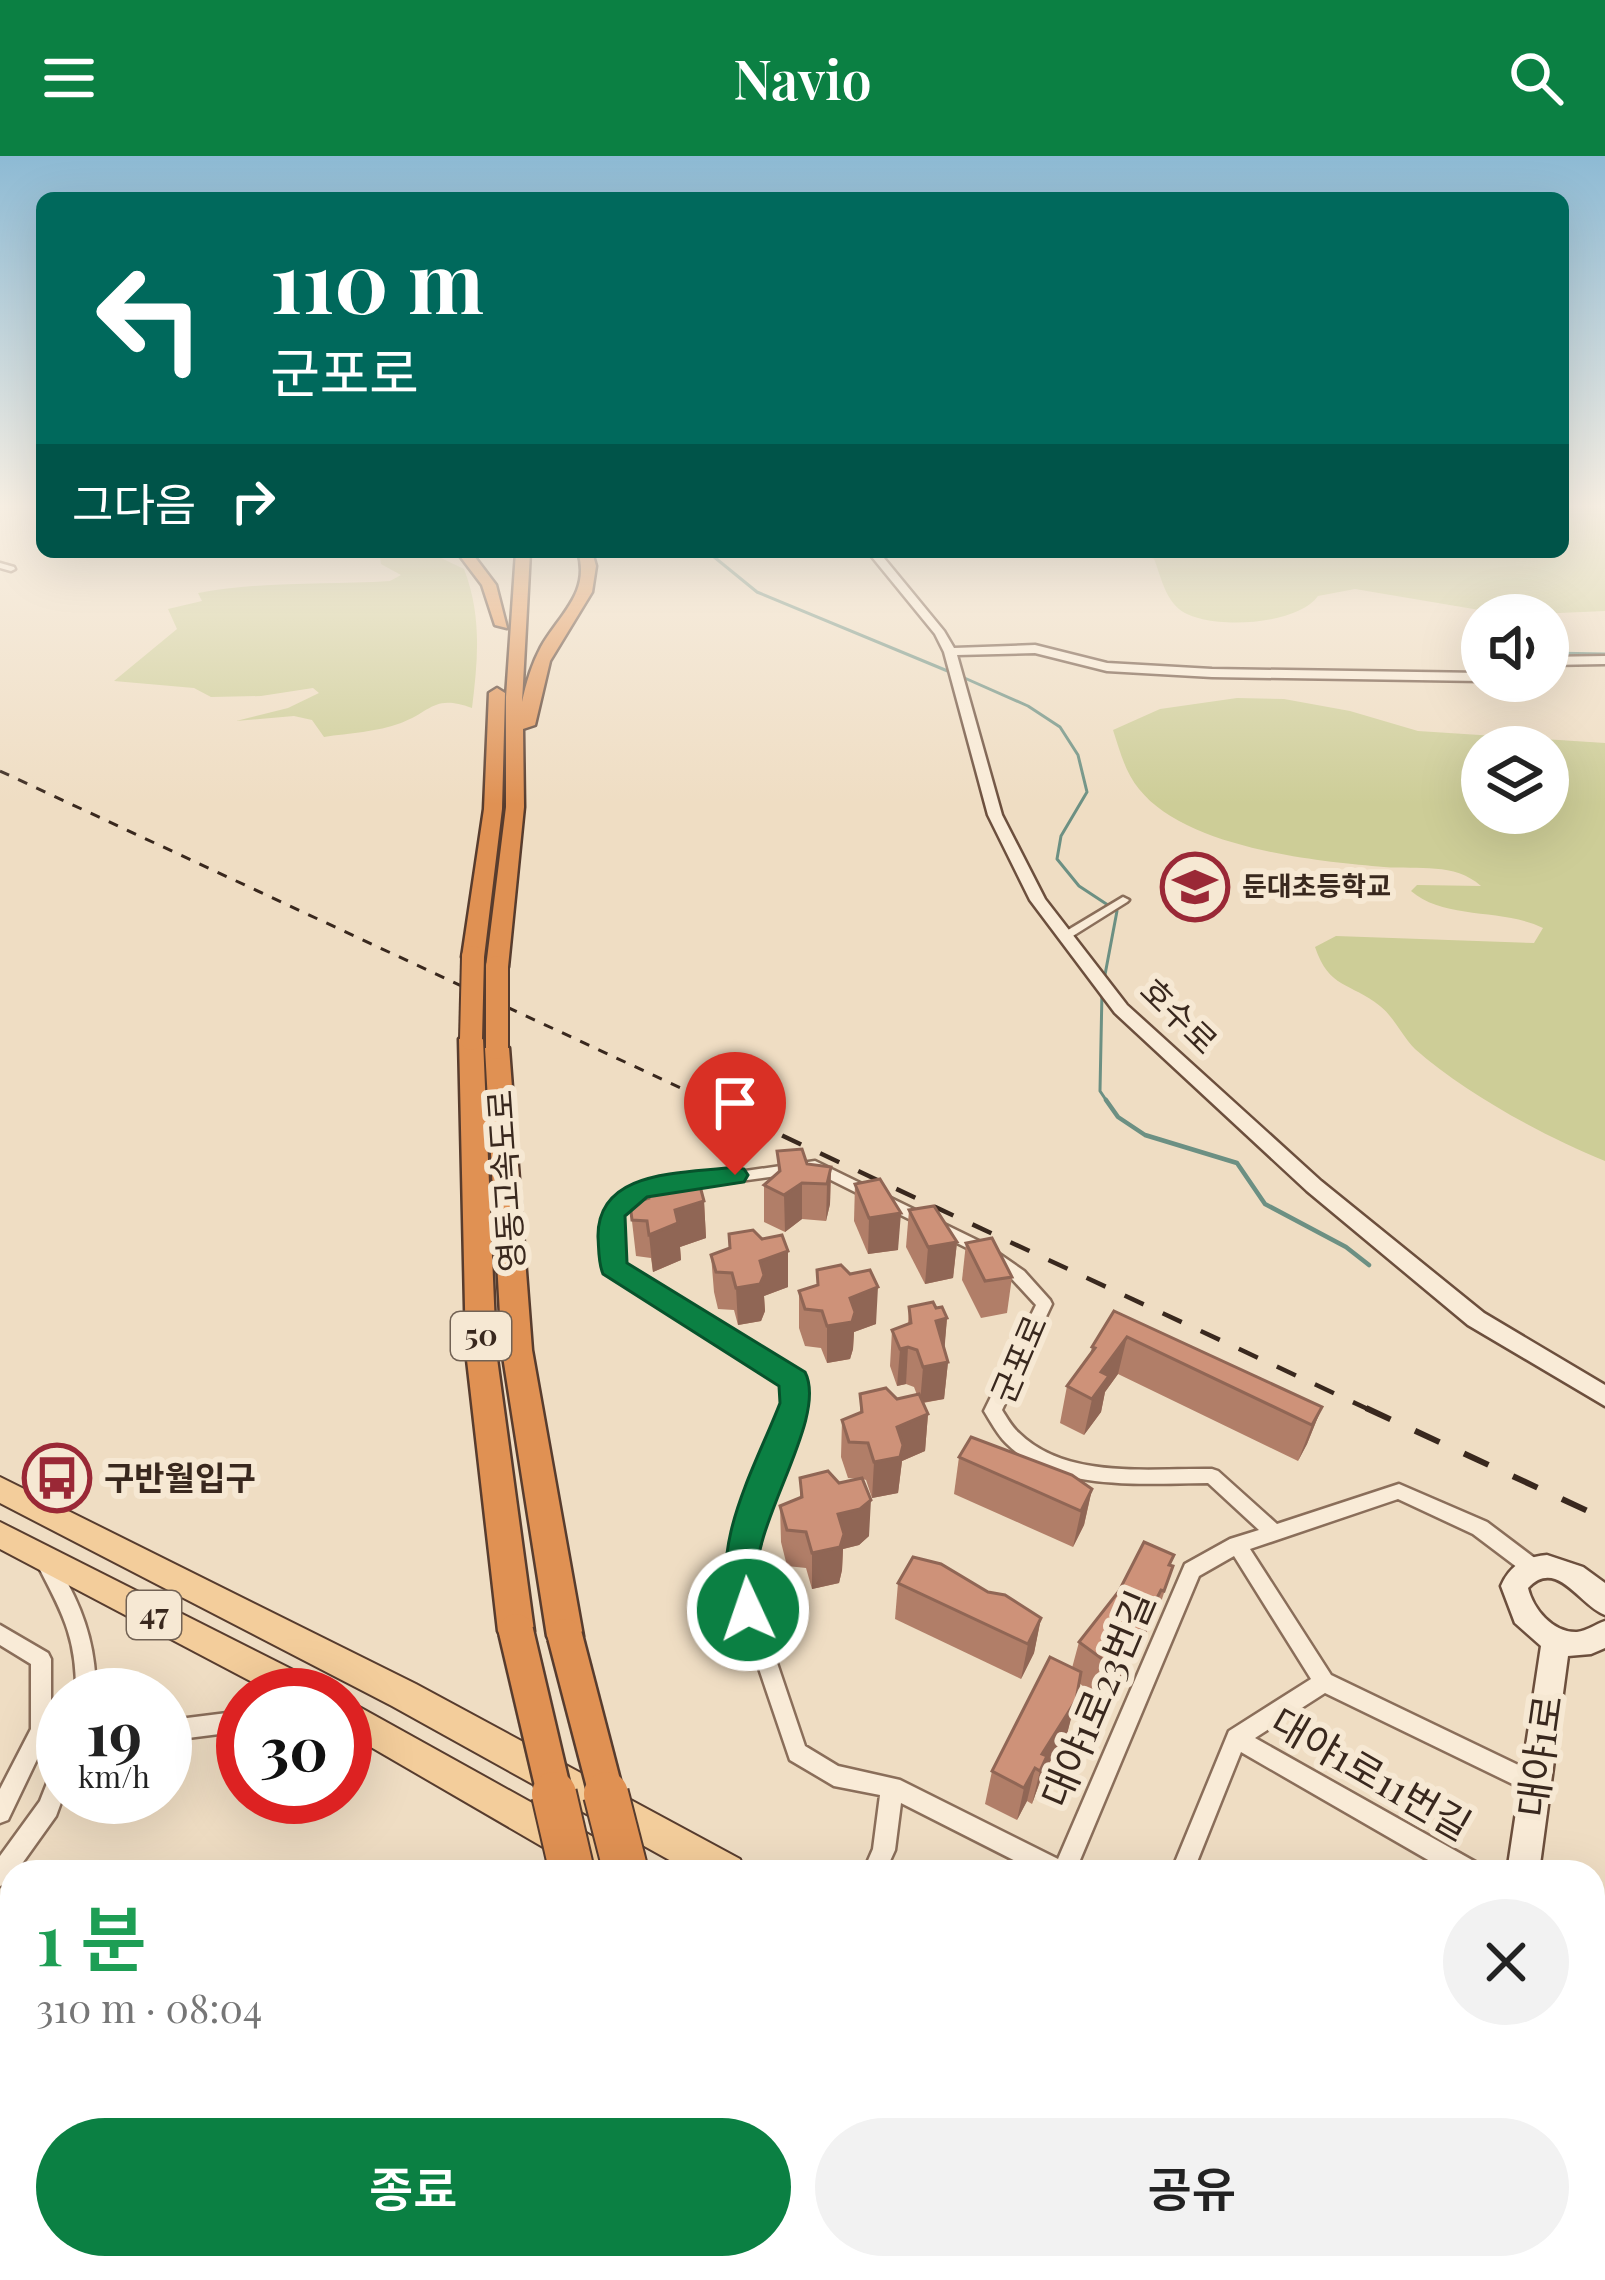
<!DOCTYPE html>
<html lang="ko">
<head>
<meta charset="utf-8">
<style>
	:root { --surface:#fff; --page:#f2f2f2; --text:#222; --muted:#767676; --accent:#0b8043 }
	body { margin:0; font-family:"Playfair Display","Noto Sans KR",serif; background:var(--page); color:var(--text); height:100vh; display:flex; flex-direction:column; font-size:45px; white-space:nowrap }
	* { box-sizing:border-box; margin:0 }
	p { font-size:39px; color:var(--muted) }
	.icon { flex:none; width:66px; height:66px; fill:none; stroke:currentColor; stroke-width:2; stroke-linecap:round; stroke-linejoin:round }
	.map { position:relative; flex:1; overflow:hidden }
	.sheet { position:absolute; left:0px; top:1704px; width:1605px; height:420px; display:flex; flex-direction:column; background:var(--surface); border-radius:36px 36px 0 0; box-shadow:0 12px 48px #0002 }
	.sheet>* { flex:none }
	.top-card { position:absolute; left:36px; top:36px; width:1533px; height:366px; border-radius:18px; box-shadow:0 12px 48px #0002; background:#00695c; color:#fff; overflow:hidden }
	.fabs { position:absolute; left:1461px; top:438px; display:grid; gap:24px }
	.fabs a { display:grid; place-items:center; width:108px; height:108px; border-radius:50%; background:var(--surface); box-shadow:0 12px 48px #0002; font-size:60px }
	.speed { position:absolute; left:36px; top:1512px; display:flex; gap:24px; font-size:60px; font-weight:700; text-align:center }
	.speed>* { display:grid; place-content:center; width:156px; height:156px; border-radius:50%; background:var(--surface); box-shadow:0 12px 48px #0002; line-height:1 }
	.speed small { font-size:30px; font-weight:400 }
	.speed .limit { border:18px solid #d22; background:#fff; color:#111 }
	.pin { position:absolute; display:grid; place-items:center; width:102px; height:102px; color:#fff; margin:-123px -51px; border-radius:50% 50% 50% 0; rotate:-45deg; box-shadow:0 0 12px #0007 }
	.pin .icon { rotate:45deg }
	.me { position:absolute; width:132px; margin:-66px; rotate:357deg; stroke-linejoin:round; filter:drop-shadow(0 0 9px #0008) }
	.turn { display:flex; align-items:center; gap:42px; height:252px; padding:0 36px; font-size:54px }
	.turn .icon { width:156px; height:156px; stroke-width:2.5 }
	.turn b { display:block; font-size:84px; line-height:102px }
	.then { display:flex; align-items:center; height:114px; padding:0 36px; background:#0003; gap:24px; font-size:45px }
	.round { display:grid; place-items:center; flex:none; width:126px; height:126px; border-radius:63px; background:var(--page) }
	.head { display:flex; align-items:center; justify-content:space-between; height:204px; padding:0 36px }
	h1 { font-size:72px; font-weight:600; line-height:90px; color:#1e9e55 }
	.primary-button { display:flex; gap:24px; margin-top:auto; padding:24px 36px }
	.primary-button a { flex:1; height:138px; border-radius:72px; background:var(--accent); color:#fff; font-size:48px; font-weight:600; line-height:138px; text-align:center }
	.primary-button a+a { background:var(--page); color:var(--text) }
	header { display:flex; justify-content:space-between; align-items:center; height:156px; padding:0 36px; background:var(--accent); color:#fff; font-size:54px; font-weight:600 }
	.map>svg:first-child { display:block }
</style>
</head>
<body>
<header><svg class="icon" aria-label="menu" viewBox="0 0 24 24"><path d="M4 6h16M4 12h16M4 18h16"/></svg>Navio<svg class="icon" aria-label="search" viewBox="0 0 24 24"><circle cx="10" cy="10" r="6"/><path d="M15 15l6 6"/></svg></header>
<div class="map">
<svg width="1605" height="2124" viewBox="0 0 1605 2124">
	<rect width="100%" height="100%" fill="#efddc3"/>
	<g fill="#cdcd97" fill-rule="evenodd">
		<path d="M1563,350H1605V455L1509,459L1355,433L1318,440C1297,470 1206,475 1179,453C1164,440 1161,420 1154,403L1134,396H1563Z"/>
		<path d="M439,401L464,413C482,460 478,503 472,552C434,538 432,555 401,567C377,576 349,577 324,581L312,564L294,560L236,565L288,552L319,537L313,532L261,540L211,541L194,532L114,525L177,473L168,453L202,445L198,437C261,425 325,429 390,425L401,419L381,408L380,402Z"/>
		<path d="M1237,542L1284,543L1350,555L1418,575L1605,587V1005C1543,980 1465,937 1415,893C1402,880 1394,861 1380,850C1350,826 1329,833 1315,791L1336,780L1534,787L1543,772C1503,752 1444,764 1411,735L1417,729L1481,730C1454,706 1419,714 1384,711C1314,705 1186,692 1139,633C1125,616 1120,595 1113,574L1160,553ZM1548,591V657H1482V591Z"/>
	</g>
	<g fill="none" stroke-linecap="round" stroke-linejoin="round">
		<g stroke="#6c9083" stroke-width="3">
			<path d="M708,396L757,436L950,516"/>
			<path d="M1548,497L1605,498"/>
			<path d="M960,520L1028,550L1060,571L1078,599L1087,636L1061,680L1057,703L1079,730L1117,755L1104,824"/>
			<path d="M1102,835L1100,935L1108,947"/>
		</g>
		<path stroke="#6c9083" stroke-width="4.5" d="M1106,944L1118,961L1145,979L1237,1007L1265,1048L1346,1091L1369,1109"/>
		<defs>
			<g id="street">
				<path d="M0,407L14,411L15,413L11,415L0,412Z"/>
				<path d="M1123,741L1129,744L1127,746L1068,783L1064,784L1058,780Z"/>
				<path d="M815,1005L985,1088L1024,1115L1050,1144L1052,1148L1002,1254C1007,1262 1012,1271 1019,1277C1067,1324 1150,1312 1212,1313L1218,1315L1277,1368L1399,1328L1487,1366L1540,1406L1542,1412L1540,1418L1533,1420L1526,1418L1473,1378L1398,1343L1250,1393L1331,1519L1543,1621L1546,1628L1543,1635L1535,1638L1527,1635L1325,1537L1255,1582L1479,1708L1482,1716H1449L1241,1596L1193,1716H1171L1229,1575L1311,1523L1234,1400L1199,1420L1075,1716H1037L901,1647L895,1694L885,1716H863L873,1693L880,1639L834,1630L790,1604L729,1424L743,1364L787,1247L786,1228L607,1115L605,1111C605,1069 595,1054 635,1031ZM813,1015L975,1096L1012,1123L1036,1149L984,1255C991,1266 997,1278 1006,1287C1056,1337 1143,1327 1208,1327L1259,1374L1230,1383L1185,1408L1058,1703L900,1624L838,1610L805,1590L749,1424L761,1364L805,1247L800,1220L621,1108L619,1060L626,1049L644,1038Z"/>
				<path d="M44,1396C55,1403 60,1414 67,1426C87,1463 96,1497 96,1539H76C77,1479 61,1455 35,1404L37,1398Z"/>
				<path d="M0,1469L48,1497L51,1503V1574L8,1664L0,1667V1633L31,1573V1508L0,1489Z"/>
				<path d="M243,1555V1575L180,1583L165,1589V1569L179,1563Z"/>
				<path d="M63,1604V1641L56,1660L16,1716H12L8,1727L0,1730V1700L40,1645L55,1607Z"/>
				<path d="M1593,1767L1605,1773V1797L1593,1791Z"/>
				<path d="M1593,1982L1605,1987V2014L1593,2009Z"/>
			</g>
			<g id="secondary">
				<path d="M868,396H879L944,475L954,492L1035,489L1107,507L1212,513L1482,517V525L1212,521L1107,515L1035,497L957,499L1002,659L1045,743L1127,849L1321,1025L1484,1157L1605,1229V1250L1468,1169L1307,1035L1115,857L1030,744L988,659L944,496L935,478Z"/>
				<path d="M1605,500V508L1548,509V501Z"/>
				<path d="M1547,1399L1583,1411L1605,1427V1459C1580,1450 1557,1401 1528,1432C1533,1453 1553,1477 1577,1476C1587,1475 1596,1468 1605,1465V1492L1591,1498L1568,1500L1539,1716H1507L1541,1490L1515,1467L1501,1430C1510,1409 1525,1401 1547,1399Z"/>
				<path d="M1436,2112H1474L1472,2124H1434Z"/>
			</g>
			<g id="primary">
				<path d="M0,1321L416,1528L740,1703L745,1716H691L392,1550L0,1347Z"/>
				<path d="M0,1366L321,1528L325,1539H277L0,1393Z"/>
				<path d="M345,1543L633,1703L638,1716H586L345,1576Z"/>
				<path d="M1250,2112H1308L1313,2124H1255Z"/>
				<path d="M1368,2112H1426L1431,2124H1373Z"/>
			</g>
			<g id="highway">
				<path d="M457,396H471L496,429L507,472L495,469L482,429Z"/>
				<path d="M516,396H530L522,546C526,527 532,508 541,491C559,459 591,436 578,396H592L596,410L592,436L550,505L535,569L523,573L524,651L508,811L497,818L486,811L506,651V541Z"/>
				<path d="M497,532L505,537L502,653L484,801L473,807L462,801L484,653L489,537Z"/>
				<path d="M471,876L483,883L496,1195L534,1475L529,1486L516,1491L503,1486L498,1475L466,1195L459,883Z"/>
				<path d="M497,885L509,892L532,1194L583,1480L578,1491L565,1496L552,1491L547,1480L502,1194L485,892Z"/>
				<path d="M648,2112H696L699,2124H651Z"/>
				<path d="M711,2112H759L763,2124H715Z"/>
				<path d="M765,2112H816L821,2124H770Z"/>
			</g>
		</defs>
		<use href="#street" stroke="#8a6e5a" stroke-width="5"/>
		<use href="#secondary" stroke="#6c4f3d" stroke-width="5"/>
		<use href="#primary" stroke="#573c2e" stroke-width="4"/>
		<use href="#highway" stroke="#573c2e" stroke-width="5"/>
		<use href="#street" fill="#f9ebd7" fill-rule="evenodd"/>
		<use href="#secondary" fill="#f9ebd7" fill-rule="evenodd"/>
		<use href="#primary" fill="#f3cd9b" fill-rule="evenodd"/>
		<use href="#highway" fill="#e09153" fill-rule="evenodd"/>
		<path stroke="#39281e" stroke-width="3" stroke-dasharray="10 10" stroke-linecap="butt" d="M0,615L713,947"/>
		<path stroke="#39281e" stroke-width="4.5" stroke-dasharray="21 21" stroke-linecap="butt" d="M706,944L1372,1255"/>
		<path stroke="#39281e" stroke-width="6" stroke-dasharray="27 27" stroke-linecap="butt" d="M1366,1252L1605,1363"/>
		<defs>
			<g id="highway-bridge-far2">
				<path d="M497,811V892"/>
				<path d="M471,883L473,801"/>
			</g>
			<g id="highway-bridge-far1">
				<path d="M516,1475L555,1641"/>
				<path d="M565,1480L607,1641"/>
			</g>
			<g id="highway-bridge">
				<path d="M554,1638L572,1716"/>
				<path d="M606,1638L626,1716"/>
			</g>
		</defs>
		<use href="#highway-bridge-far2" stroke="#573c2e" stroke-width="26" stroke-linecap="butt"/>
		<use href="#highway-bridge-far1" stroke="#573c2e" stroke-width="39" stroke-linecap="butt"/>
		<use href="#highway-bridge" stroke="#573c2e" stroke-width="48" stroke-linecap="butt"/>
		<use href="#highway-bridge-far2" stroke="#e09153" stroke-width="22"/>
		<use href="#highway-bridge-far1" stroke="#e09153" stroke-width="34"/>
		<use href="#highway-bridge" stroke="#e09153" stroke-width="44"/>
	</g>
	<g fill="#b17e68">
		<path d="M777,995L807,1008L831,1011L830,1048L826,1065L802,1063L785,1076L764,1066V1029L778,1016Z"/>
		<path d="M855,1028L898,1094L868,1098L854,1065Z"/>
		<path d="M681,1034L704,1045L706,1082L680,1091L681,1104L653,1116L651,1102L636,1100L630,1048Z"/>
		<path d="M909,1054L957,1086L953,1122L925,1128L906,1091Z"/>
		<path d="M966,1087L1012,1121L1007,1157L981,1162L962,1124Z"/>
		<path d="M730,1092L788,1131L764,1140L765,1155L761,1165L738,1169L734,1154L718,1153L714,1136L711,1099Z"/>
		<path d="M817,1114L876,1168L854,1176L853,1193L850,1203L827,1207L821,1192L805,1190L799,1172V1135L817,1129Z"/>
		<path d="M909,1151L936,1152L947,1162L944,1193L948,1206L944,1243L923,1247L928,1258L925,1295L902,1305L898,1337L872,1342L866,1324L863,1323L869,1380L859,1389L843,1393L842,1414L839,1427L812,1433L806,1412L787,1410L781,1386L780,1350L800,1342V1322L839,1327L858,1323L848,1322L841,1301L842,1264L860,1257V1238L897,1243L917,1239L914,1231L906,1228L897,1230L890,1210L892,1174L908,1168Z"/>
		<path d="M1114,1155L1322,1251L1307,1288L1298,1305L1118,1218L1105,1236L1101,1256L1084,1279L1060,1267L1067,1230L1090,1199L1092,1191Z"/>
		<path d="M959,1301L1092,1333L1084,1369L1073,1391L954,1338Z"/>
		<path d="M1174,1399L1170,1409L1173,1410L1153,1470L1150,1469L1126,1516L1099,1542L1079,1527L1067,1578L1043,1617L1032,1648L1027,1645L1017,1664L985,1648L992,1615L1072,1512L1079,1486Z"/>
		<path d="M898,1427L988,1436L1041,1462L1034,1497L1021,1523L895,1463Z"/>
	</g>
	<g fill="#906655">
		<path d="M831,1011L830,1048L826,1065L827,1028Z"/>
		<path d="M802,1027V1063L785,1076L784,1039Z"/>
		<path d="M704,1045L706,1082L680,1091L681,1104L653,1116L649,1079L675,1054Z"/>
		<path d="M901,1057L898,1094L868,1098L869,1062Z"/>
		<path d="M957,1086L953,1122L925,1128L928,1091Z"/>
		<path d="M788,1095V1131L764,1140L765,1155L761,1165L738,1169L736,1132L760,1105Z"/>
		<path d="M878,1131L876,1168L854,1176L853,1193L850,1203L827,1207V1170L850,1142Z"/>
		<path d="M947,1162L944,1199L936,1165Z"/>
		<path d="M1127,1181L1118,1218L1105,1236L1101,1256L1084,1279L1092,1243L1101,1216Z"/>
		<path d="M908,1191L906,1228L897,1230L900,1193Z"/>
		<path d="M948,1206L944,1243L920,1247L923,1211Z"/>
		<path d="M1322,1251L1307,1288L1298,1305L1312,1269Z"/>
		<path d="M928,1258L925,1295L902,1305L898,1337L872,1342L874,1306L897,1271Z"/>
		<path d="M1092,1333L1084,1369L1073,1391L1081,1355Z"/>
		<path d="M871,1344L869,1380L859,1389L843,1393L842,1414L839,1427L812,1433V1397L838,1358Z"/>
		<path d="M1161,1434L1150,1469L1126,1516L1099,1542L1109,1508Z"/>
		<path d="M1041,1462L1034,1497L1021,1523L1028,1488Z"/>
		<path d="M1076,1544L1067,1578L1043,1617L1032,1648L1040,1615L1042,1598Z"/>
		<path d="M1035,1612L1027,1645L1017,1664L1024,1632Z"/>
	</g>
	<g fill="#ce9279" stroke="#906655" stroke-width="3">
		<path d="M802,993L807,1008L831,1011L827,1028L802,1027L784,1039L764,1029L780,1015L777,995Z"/>
		<path d="M880,1023L901,1057L869,1062L855,1028Z"/>
		<path d="M673,1025L681,1034L700,1030L704,1045L675,1054L678,1067L649,1079L647,1065L632,1064L630,1048L649,1042L650,1029Z"/>
		<path d="M934,1050L957,1086L928,1091L909,1054Z"/>
		<path d="M753,1074L762,1083L782,1079L788,1095L760,1105L764,1119L760,1128L736,1132L732,1117L716,1116L711,1099L730,1092L729,1078Z"/>
		<path d="M992,1082L1012,1121L985,1125L966,1087Z"/>
		<path d="M841,1109L850,1118L870,1114L878,1131L850,1142L855,1156L852,1166L827,1170L822,1155L805,1153L799,1135L818,1129L817,1114Z"/>
		<path d="M933,1146L936,1152L942,1151L947,1162L936,1165L948,1206L923,1211L917,1194L908,1191L900,1193L892,1174L911,1167L909,1151Z"/>
		<path d="M1114,1155L1322,1251L1312,1269L1127,1181L1101,1216L1109,1220L1092,1243L1067,1230L1095,1192L1092,1191Z"/>
		<path d="M886,1232L897,1243L919,1238L928,1258L897,1271L903,1289L900,1301L874,1306L868,1287L849,1286L842,1264L862,1256L860,1238Z"/>
		<path d="M971,1281L1072,1319L1092,1333L1081,1355L959,1301Z"/>
		<path d="M828,1315L839,1327L862,1322L871,1344L860,1353L838,1358L844,1378L840,1391L812,1397L806,1376L787,1374L780,1350L802,1341L800,1322Z"/>
		<path d="M1144,1386L1174,1399L1169,1409L1173,1410L1164,1435L1161,1434L1137,1481L1109,1508L1079,1486L1119,1435Z"/>
		<path d="M913,1401L941,1408L988,1436L1005,1439L1041,1462L1028,1488L898,1427Z"/>
		<path d="M1050,1501L1081,1516L1076,1544L1042,1598L1047,1600L1040,1615L1035,1612L1024,1632L992,1615Z"/>
	</g>
	<linearGradient id="sky" x2="0" y2="1"><stop stop-color="#8dbad4"/><stop offset="0.54" stop-color="#f8f0e4"/><stop offset="1" stop-color="#f8f0e4" stop-opacity="0"/></linearGradient>
	<rect width="1605" height="648" fill="url(#sky)"/>
	<path fill="#0b8043" stroke="#07532c" stroke-width="3" d="M735,1011L744,1013L748,1019L744,1026L647,1041L625,1060L627,1107L805,1216C829,1262 750,1369 757,1427C758,1435 763,1445 766,1454L761,1465L748,1469L736,1465C704,1397 755,1312 780,1247L779,1230L603,1118C598,1106 599,1094 598,1081C597,1012 684,1018 735,1011Z"/>
	<defs>
		<symbol id="school-ring" viewBox="-11 -11 22 22"><circle r="9.5" fill="#f6e8d3" stroke="#9a2836" stroke-width="1.5"/><path d="M0-5L7-2L0 1L-7-2ZM-4 1L0 2.5L4 1V4Q0 6-4 4Z" fill="#9a2836"/></symbol>
		<symbol id="bus-ring" viewBox="-11 -11 22 22"><circle r="9.5" fill="#f6e8d3" stroke="#9a2836" stroke-width="1.5"/><path d="M-5-6H5V4H4V6H2V4H-2V6H-4V4H-5ZM-3.5-4V0h7V-4ZM-3.5 1.2v1.5H-2V1.2ZM2 1.2v1.5H3.5V1.2Z" fill="#9a2836"/></symbol>
	</defs>
	<g fill-rule="evenodd">
		<use href="#school-ring" x="1157" y="693" width="76" height="76"/>
		<use href="#bus-ring" x="19" y="1284" width="76" height="76"/>
	</g>
	<g text-anchor="middle" stroke-width="12" stroke-linejoin="round" paint-order="stroke">
		<g font-size="27" font-weight="bold" fill="#39281e" stroke="#f6e8d3" text-anchor="start">
			<text x="1242" y="740">둔대초등학교</text>
		</g>
		<g fill="#f6e8d3" stroke="#726254" stroke-width="3">
			<rect x="451" y="1156" width="60" height="48" rx="9"/>
			<rect x="127" y="1435" width="54" height="48" rx="9"/>
		</g>
		<g font-size="30" font-weight="bold" fill="#39281e">
			<text x="481" y="1190">50</text>
			<text x="154" y="1469">47</text>
		</g>
		<g font-size="33" fill="#39281e" stroke="#f6e8d3">
			<text transform="translate(1179 860) rotate(44)" y="12">호수로</text>
			<text transform="translate(506 1025) rotate(-94)" y="12">영동고속도로</text>
			<text transform="translate(1019 1203) rotate(-67)" y="12">군포로</text>
		</g>
		<g font-size="33" font-weight="bold" fill="#39281e" stroke="#f6e8d3" text-anchor="start">
			<text x="104" y="1334">구반월입구</text>
		</g>
		<g font-size="39" fill="#39281e" stroke="#f6e8d3">
			<text transform="translate(1098 1543) rotate(-67)" y="14">대야1로23번길</text>
			<text transform="translate(1540 1600) rotate(-82)" y="14">대야1로</text>
			<text transform="translate(1371 1618) rotate(30)" y="14">대야1로11번길</text>
		</g>
	</g>
</svg>
<div class="fabs">
<a><svg class="icon" aria-label="sound" viewBox="0 0 24 24"><path d="M4 9h4l5-4v14l-5-4H4zM17 9q2 3 0 6"/></svg></a>
<a><svg class="icon" aria-label="layers" viewBox="0 0 24 24"><path d="M12 4l9 5-9 5-9-5zM3 14l9 5 9-5"/></svg></a>
</div>
<div class="speed"><div>19<small>km/h</small></div><div class="limit">30</div></div>
<div class="pin" style="left:735px;top:1019px;background:#d93025"><svg class="icon" aria-label="arrive" viewBox="0 0 24 24"><path d="M6 21V4h12l-3 4 3 4H6"/></svg></div>
<svg class="me" style="left:748px;top:1454px" viewBox="-20 -20 40 40"><circle r="17" fill="#0b8043" stroke="#fff" stroke-width="3"/><path d="M0-11L8 9 0 5-8 9z" fill="#fff"/></svg>
<div class="top-card">
<div class="turn"><svg class="icon" aria-label="left" viewBox="0 0 24 24"><path d="M17 20v-9H6M10 6l-5 5 5 5"/></svg><div><b>110 m</b>군포로</div></div>
<div class="then">그다음<svg class="icon" aria-label="right" viewBox="0 0 24 24"><path d="M7 20v-9h11M14 6l5 5-5 5"/></svg></div>
</div>
<section class="sheet">
<div class="head"><div><h1>1 분</h1><p>310 m · 08:04</p></div><a class="round"><svg class="icon" aria-label="close" viewBox="0 0 24 24"><path d="M6 6l12 12M18 6L6 18"/></svg></a></div>
<div class="primary-button"><a>종료</a><a>공유</a></div>
</section>
</div>
</body>
</html>
